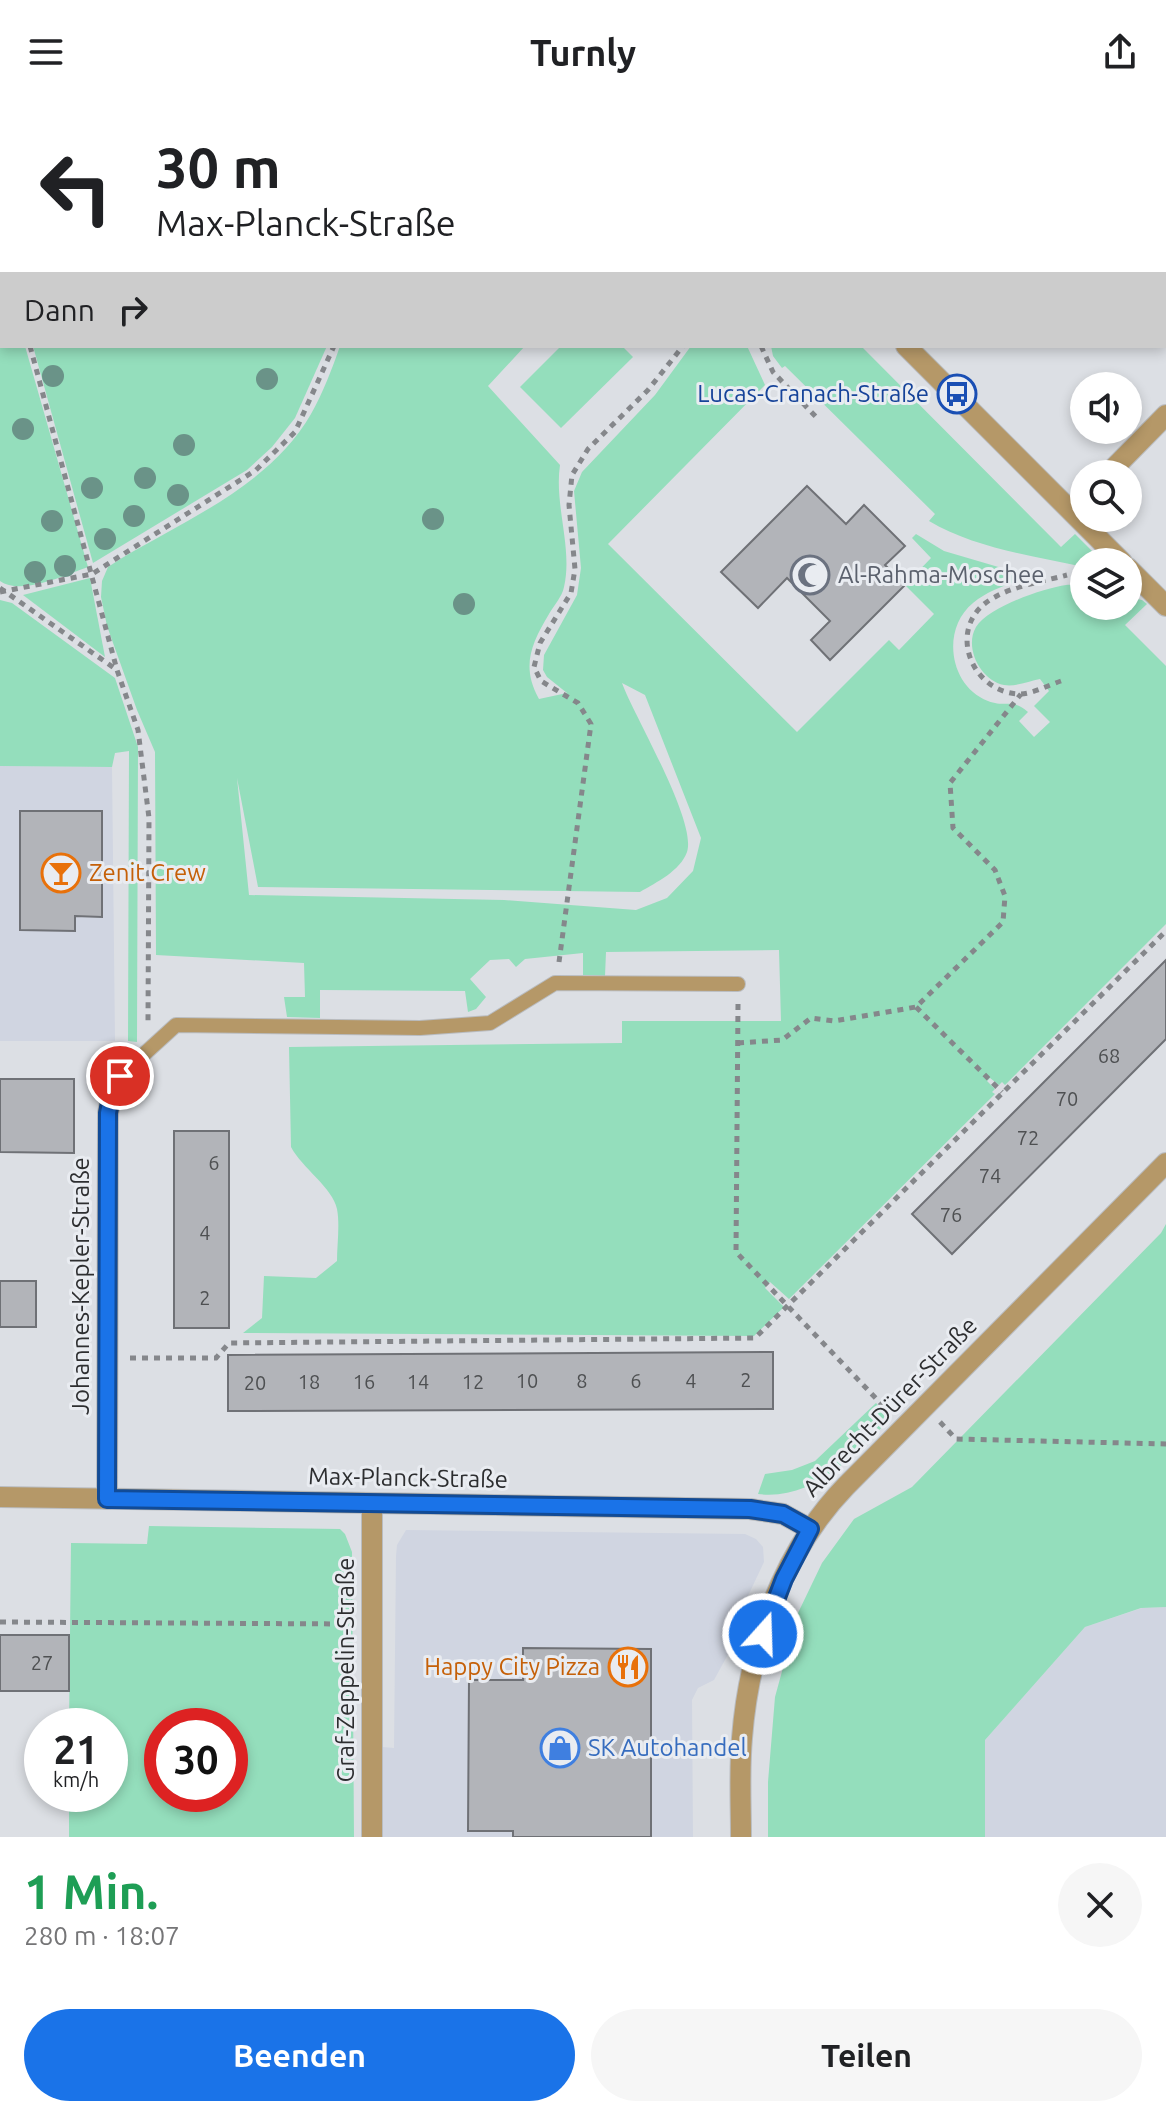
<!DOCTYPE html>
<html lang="de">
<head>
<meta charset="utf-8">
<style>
	:root { --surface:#fff; --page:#f6f6f6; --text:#202124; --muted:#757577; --accent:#1a73e8 }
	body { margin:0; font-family:Ubuntu,sans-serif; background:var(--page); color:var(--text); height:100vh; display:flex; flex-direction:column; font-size:30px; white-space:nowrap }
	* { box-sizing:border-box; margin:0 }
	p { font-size:26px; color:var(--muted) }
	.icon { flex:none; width:44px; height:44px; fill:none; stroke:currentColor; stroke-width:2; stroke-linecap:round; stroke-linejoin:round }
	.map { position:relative; height:1733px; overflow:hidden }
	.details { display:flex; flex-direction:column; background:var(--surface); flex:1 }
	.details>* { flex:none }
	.guide { position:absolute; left:0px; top:0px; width:1166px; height:244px; box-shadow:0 4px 12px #0003; background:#fff; color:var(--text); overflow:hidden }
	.buttons { position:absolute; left:1070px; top:268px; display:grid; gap:16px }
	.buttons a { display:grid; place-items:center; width:72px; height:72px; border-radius:50%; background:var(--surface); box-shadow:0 4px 12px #0003; font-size:40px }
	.speed { position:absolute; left:24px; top:1604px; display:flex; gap:16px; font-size:40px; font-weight:700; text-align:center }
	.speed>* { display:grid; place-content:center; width:104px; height:104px; border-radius:50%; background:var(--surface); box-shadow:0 4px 12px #0003; line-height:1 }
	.speed small { font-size:20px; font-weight:400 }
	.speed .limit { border:12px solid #d22; background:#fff; color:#111 }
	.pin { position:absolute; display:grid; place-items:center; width:68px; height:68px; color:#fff; margin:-34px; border:4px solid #fff; border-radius:50%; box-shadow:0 2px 8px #0007 }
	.me { position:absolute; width:88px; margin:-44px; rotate:20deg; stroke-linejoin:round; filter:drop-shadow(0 0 6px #0008) }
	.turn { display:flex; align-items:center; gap:28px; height:168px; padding:0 24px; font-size:36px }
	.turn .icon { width:104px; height:104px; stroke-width:2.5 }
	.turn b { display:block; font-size:56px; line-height:68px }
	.then { display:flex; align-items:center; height:76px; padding:0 24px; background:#0003; gap:16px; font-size:30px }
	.round { display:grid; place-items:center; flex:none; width:84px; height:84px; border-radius:42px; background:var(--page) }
	.head { display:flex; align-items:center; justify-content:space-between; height:136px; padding:0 24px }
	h1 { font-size:48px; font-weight:700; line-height:60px; color:#1e9e55 }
	.primary-button { display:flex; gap:16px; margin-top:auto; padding:16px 24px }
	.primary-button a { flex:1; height:92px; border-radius:48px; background:var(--accent); color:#fff; font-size:32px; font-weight:700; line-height:92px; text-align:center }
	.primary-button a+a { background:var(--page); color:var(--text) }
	header { display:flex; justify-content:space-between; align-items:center; height:104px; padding:0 24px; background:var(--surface); font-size:36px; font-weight:700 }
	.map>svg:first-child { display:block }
</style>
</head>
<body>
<header><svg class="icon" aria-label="menu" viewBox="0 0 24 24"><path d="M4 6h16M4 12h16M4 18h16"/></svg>Turnly<svg class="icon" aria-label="share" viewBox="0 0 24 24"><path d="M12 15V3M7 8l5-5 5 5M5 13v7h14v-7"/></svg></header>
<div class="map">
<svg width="1166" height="1733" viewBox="0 0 1166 1733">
	<rect width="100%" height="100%" fill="#dcdfe4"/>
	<g fill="#d0d5e1">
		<path d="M0,662L112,663L115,937H0Z"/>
		<path d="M406,1426L745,1430L756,1435L763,1443L764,1458L747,1494L732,1543L714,1576L698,1584L692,1596L693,1733H381L382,1643L394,1644L396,1452L397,1441Z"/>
		<path d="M1166,1503V1733H985V1636L1085,1523L1142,1504Z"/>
	</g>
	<g fill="#94debc" fill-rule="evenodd">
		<path d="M0,0H309L316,2H2V131Z"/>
		<path d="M0,152L2,242H25L88,463C65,471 21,492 0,477Z"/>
		<path d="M33,242H327L295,314L272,343L247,366L93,459Z"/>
		<path d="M340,242H525L488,282L560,361C554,401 573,444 564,483C562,493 554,501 549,510C531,540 521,563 539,595L567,589L547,573L543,566L544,551L577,491L581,464L574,387L582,368L655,291L691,242H747L765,281L608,440L797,628L889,536L899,546L934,510L905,481L931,454L912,434L916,430L944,447L1029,472C1011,480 988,486 973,499C941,525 949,582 988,597C1006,604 1012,594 1028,608L1019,617L1034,633L1050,618L1034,602L1049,587L1040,575C1029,577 1016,583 1004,581C980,576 964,543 976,523C988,503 1044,484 1066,481C1072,480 1078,482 1084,483V502H1128V493L1142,496L1147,500L1125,521L1166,562V820L1005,981L1002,978L999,981L990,974L987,977L995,985L992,988L995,990L789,1195L770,1178L765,1184L784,1203L754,1232L243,1229L262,1214L264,1172L316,1174L337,1157C337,1141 340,1121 337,1105C333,1084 302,1064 291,1043L289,943L622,939V917H781L779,846L606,848L605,872L583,871V849L525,855L516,863L509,855L490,856L470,875L486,893L476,905L468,908L465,887L320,886V914L287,913L284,893H305L304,859L156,851L155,648L137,606L107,522L101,493L102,477L108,463L122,454C188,415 271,380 311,310C323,289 332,265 340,242ZM622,579L645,591L701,734L693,767L667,794L636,806L504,796L249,791L237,674L258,783L640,788C657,778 680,767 687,748C697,717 635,614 622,579Z"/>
		<path d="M561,242H622L633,253L561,324L520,283Z"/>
		<path d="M771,242H861L1061,443L1075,430L1103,458H1084V463C1032,452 975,444 929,417L935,410L785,262L782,264L773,252Z"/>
		<path d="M90,474L105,553L23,491Z"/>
		<path d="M0,496L12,499L115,574L138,643L137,938L128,937L129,647L115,649L112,663L0,662Z"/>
		<path d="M1166,1120V1503L1141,1504L1085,1523L985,1636V1733H768V1678L775,1593L798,1509L822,1459L854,1415L912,1383L1161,1129Z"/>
		<path d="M876,1299L891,1314C855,1350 814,1397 758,1390L765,1370L792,1366L815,1357Z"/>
		<path d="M149,1422L340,1425L345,1430L352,1448L354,1733H69V1690H110V1622H69L71,1439L147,1440ZM162,1622H230V1690H162Z"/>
	</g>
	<g fill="#b2b4b9" stroke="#6f7176" stroke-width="2">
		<path d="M807,382L846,420L864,401L905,442L885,461L905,481L830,556L811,536L830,517L787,474L758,504L721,468Z"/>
		<path d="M20,707H102V813L75,812V827L20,826Z"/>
		<path d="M1166,856V935L952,1150L912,1110Z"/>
		<path d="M0,975H74V1049L0,1048Z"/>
		<rect x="174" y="1027" width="55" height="197"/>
		<rect x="0" y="1177" width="36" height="46"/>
		<path d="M773,1248V1305L228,1307V1251Z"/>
		<rect x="0" y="1531" width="69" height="56"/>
		<path d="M523,1544L651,1545V1733H513V1727H468L469,1576H523Z"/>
	</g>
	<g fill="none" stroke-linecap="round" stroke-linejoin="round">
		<defs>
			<g id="service">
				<path d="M355,0L362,2"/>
				<path d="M566,2L567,0"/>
				<path d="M120,972L176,921L420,924L490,919L555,879L738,880"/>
			</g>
			<g id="minor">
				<path d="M1140,0L1142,2"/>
				<path d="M986,2L988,0"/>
				<path d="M1164,24L1166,26"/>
				<path d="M906,242L1122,458"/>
				<path d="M1108,370L1166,311"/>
				<path d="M1128,464L1166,502"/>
				<path d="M0,1393L750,1405L783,1410L810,1425"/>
				<path d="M107,1395L108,1009L112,988L120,972"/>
				<path d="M372,1399V1733"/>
				<path d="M741,1733C741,1700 739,1667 742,1634C749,1544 782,1448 846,1382L1166,1059"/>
			</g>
		</defs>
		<use href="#service" stroke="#b9bcc0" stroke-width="16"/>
		<use href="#minor" stroke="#b9bcc0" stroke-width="22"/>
		<g stroke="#85878b" stroke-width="5" stroke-dasharray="6 6" stroke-linecap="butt">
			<path d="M0,133L2,141"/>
			<path d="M30,242L117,566L138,626L149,714L148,917"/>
			<path d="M761,242L773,268L818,315"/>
			<path d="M0,484L117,566"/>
			<path d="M0,488L92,470L256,366L295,328L334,242"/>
			<path d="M1061,577C1049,581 1032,590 1020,590C969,589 944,519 995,493C1014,482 1045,477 1067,471"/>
			<path d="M559,858L591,620L578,599L541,577L534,563L540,539L571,489L575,465L569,401L572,371L588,345L648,286L683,242"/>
			<path d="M738,900L736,1148L889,1308"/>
			<path d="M916,903L1002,988"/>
			<path d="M738,939L782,936L811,914L834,917L916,903L1003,818L1005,792L995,766L953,724L950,679L1021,590"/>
			<path d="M130,1254H216L229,1239L755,1234L1166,827"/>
			<path d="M940,1318L956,1335L1166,1340"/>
			<path d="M0,1518L347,1520"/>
		</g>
		<use href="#service" stroke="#b59868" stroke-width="14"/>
		<use href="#minor" stroke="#b59868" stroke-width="20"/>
	</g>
	<g fill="#6a9388">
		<circle cx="53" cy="272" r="11"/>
		<circle cx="267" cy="275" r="11"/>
		<circle cx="23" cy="325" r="11"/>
		<circle cx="184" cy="341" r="11"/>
		<circle cx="145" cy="374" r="11"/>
		<circle cx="92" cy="384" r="11"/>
		<circle cx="178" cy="391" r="11"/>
		<circle cx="134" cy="412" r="11"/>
		<circle cx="433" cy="415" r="11"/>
		<circle cx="52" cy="417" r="11"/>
		<circle cx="105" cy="435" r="11"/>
		<circle cx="65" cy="462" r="11"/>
		<circle cx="35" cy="468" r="11"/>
		<circle cx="464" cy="500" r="11"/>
	</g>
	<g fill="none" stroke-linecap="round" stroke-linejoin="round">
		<defs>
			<path id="route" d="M120,972L112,988L108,1009L107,1395L750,1405L783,1410L810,1425L784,1475L763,1530"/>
		</defs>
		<use href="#route" stroke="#114b97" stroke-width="20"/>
		<use href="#route" stroke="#1a73e8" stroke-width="14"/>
	</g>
	<defs>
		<symbol id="bus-ring" viewBox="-11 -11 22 22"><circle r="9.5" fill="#e9ecf1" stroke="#1a4fb4" stroke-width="1.5"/><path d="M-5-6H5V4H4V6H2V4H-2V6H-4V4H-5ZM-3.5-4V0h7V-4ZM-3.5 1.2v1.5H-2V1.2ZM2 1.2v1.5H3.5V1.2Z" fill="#1a4fb4"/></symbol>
		<symbol id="mosque-ring" viewBox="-11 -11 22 22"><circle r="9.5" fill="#e9ecf1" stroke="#6b7280" stroke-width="1.5"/><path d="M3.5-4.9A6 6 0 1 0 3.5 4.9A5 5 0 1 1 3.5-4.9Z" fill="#6b7280"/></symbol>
		<symbol id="bar-ring" viewBox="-11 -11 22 22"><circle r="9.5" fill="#e9ecf1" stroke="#e8710a" stroke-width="1.5"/><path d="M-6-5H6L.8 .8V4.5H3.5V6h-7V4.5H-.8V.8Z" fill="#e8710a"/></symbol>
		<symbol id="restaurant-ring" viewBox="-11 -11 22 22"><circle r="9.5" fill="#e9ecf1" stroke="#e8710a" stroke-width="1.5"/><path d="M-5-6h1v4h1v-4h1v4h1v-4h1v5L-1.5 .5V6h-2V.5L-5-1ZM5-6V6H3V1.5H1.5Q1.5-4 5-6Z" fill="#e8710a"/></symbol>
		<symbol id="shop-ring" viewBox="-11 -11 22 22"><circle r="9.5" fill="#e9ecf1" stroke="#3f7fe0" stroke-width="1.5"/><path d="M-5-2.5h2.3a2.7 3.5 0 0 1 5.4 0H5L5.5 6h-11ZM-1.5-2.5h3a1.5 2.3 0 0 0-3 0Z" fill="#3f7fe0"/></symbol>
	</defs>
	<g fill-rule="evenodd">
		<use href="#bus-ring" x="935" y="268" width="44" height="44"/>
		<use href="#mosque-ring" x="788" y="449" width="44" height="44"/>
		<use href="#bar-ring" x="39" y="747" width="44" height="44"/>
		<use href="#restaurant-ring" x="606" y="1541" width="44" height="44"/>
		<use href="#shop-ring" x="538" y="1622" width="44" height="44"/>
	</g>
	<g text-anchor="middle" stroke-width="6" stroke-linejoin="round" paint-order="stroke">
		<g font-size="20" fill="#4e5052">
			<text x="1109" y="959">68</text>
			<text x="1067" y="1002">70</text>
			<text x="1028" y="1041">72</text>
			<text x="214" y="1066">6</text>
			<text x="990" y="1079">74</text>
			<text x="951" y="1118">76</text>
			<text x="205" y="1136">4</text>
			<text x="205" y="1201">2</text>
			<text x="746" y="1283">2</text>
			<text x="527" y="1284">10</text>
			<text x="582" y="1284">8</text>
			<text x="636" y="1284">6</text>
			<text x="691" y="1284">4</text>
			<text x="309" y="1285">18</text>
			<text x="364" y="1285">16</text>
			<text x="418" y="1285">14</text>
			<text x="473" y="1285">12</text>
			<text x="255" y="1286">20</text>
			<text x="42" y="1566">27</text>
		</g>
		<g font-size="24" fill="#164399" stroke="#e9ecf1" text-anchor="end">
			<text x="929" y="298">Lucas-Cranach-Straße</text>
		</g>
		<g font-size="24" fill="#5b616d" stroke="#e9ecf1" text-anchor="start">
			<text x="838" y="479">Al-Rahma-Moschee</text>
		</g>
		<g font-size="24" fill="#c56008" stroke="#e9ecf1" text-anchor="start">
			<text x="89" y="777">Zenit Crew</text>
			<text x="600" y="1571" text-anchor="end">Happy City Pizza</text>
		</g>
		<g font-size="24" fill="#2d2e30" stroke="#e9ecf1">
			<text transform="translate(81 1182) rotate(-90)" y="8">Johannes-Kepler-Straße</text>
			<text transform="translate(890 1303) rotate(-46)" y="8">Albrecht-Dürer-Straße</text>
			<text transform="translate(408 1374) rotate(1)" y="8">Max-Planck-Straße</text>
			<text transform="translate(346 1566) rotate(-90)" y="8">Graf-Zeppelin-Straße</text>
		</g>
		<g font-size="24" fill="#366cbe" stroke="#e9ecf1" text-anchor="start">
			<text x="588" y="1652">SK Autohandel</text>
		</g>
	</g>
</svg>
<div class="buttons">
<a><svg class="icon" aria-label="sound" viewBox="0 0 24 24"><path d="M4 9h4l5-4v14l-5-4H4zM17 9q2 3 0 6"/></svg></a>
<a><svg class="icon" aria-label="search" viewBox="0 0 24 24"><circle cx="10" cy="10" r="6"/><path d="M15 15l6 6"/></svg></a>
<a><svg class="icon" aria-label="layers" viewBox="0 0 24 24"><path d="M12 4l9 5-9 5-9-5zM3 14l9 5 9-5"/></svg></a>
</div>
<div class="speed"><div>21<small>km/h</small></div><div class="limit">30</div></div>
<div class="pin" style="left:120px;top:972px;background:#d93025"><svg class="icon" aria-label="arrive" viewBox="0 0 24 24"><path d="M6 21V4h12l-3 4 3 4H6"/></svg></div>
<svg class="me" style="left:763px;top:1530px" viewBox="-20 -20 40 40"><circle r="17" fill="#1a73e8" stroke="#fff" stroke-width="3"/><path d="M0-11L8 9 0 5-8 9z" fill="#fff"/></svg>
<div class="guide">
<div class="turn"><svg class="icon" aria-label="left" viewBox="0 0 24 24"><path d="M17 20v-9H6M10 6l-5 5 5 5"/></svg><div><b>30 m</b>Max-Planck-Straße</div></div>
<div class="then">Dann<svg class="icon" aria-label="right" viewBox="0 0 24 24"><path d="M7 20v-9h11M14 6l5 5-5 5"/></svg></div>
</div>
</div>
<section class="details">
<div class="head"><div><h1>1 Min.</h1><p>280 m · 18:07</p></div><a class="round"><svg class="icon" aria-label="close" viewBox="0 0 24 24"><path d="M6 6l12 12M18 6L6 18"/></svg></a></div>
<div class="primary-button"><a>Beenden</a><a>Teilen</a></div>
</section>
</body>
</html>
